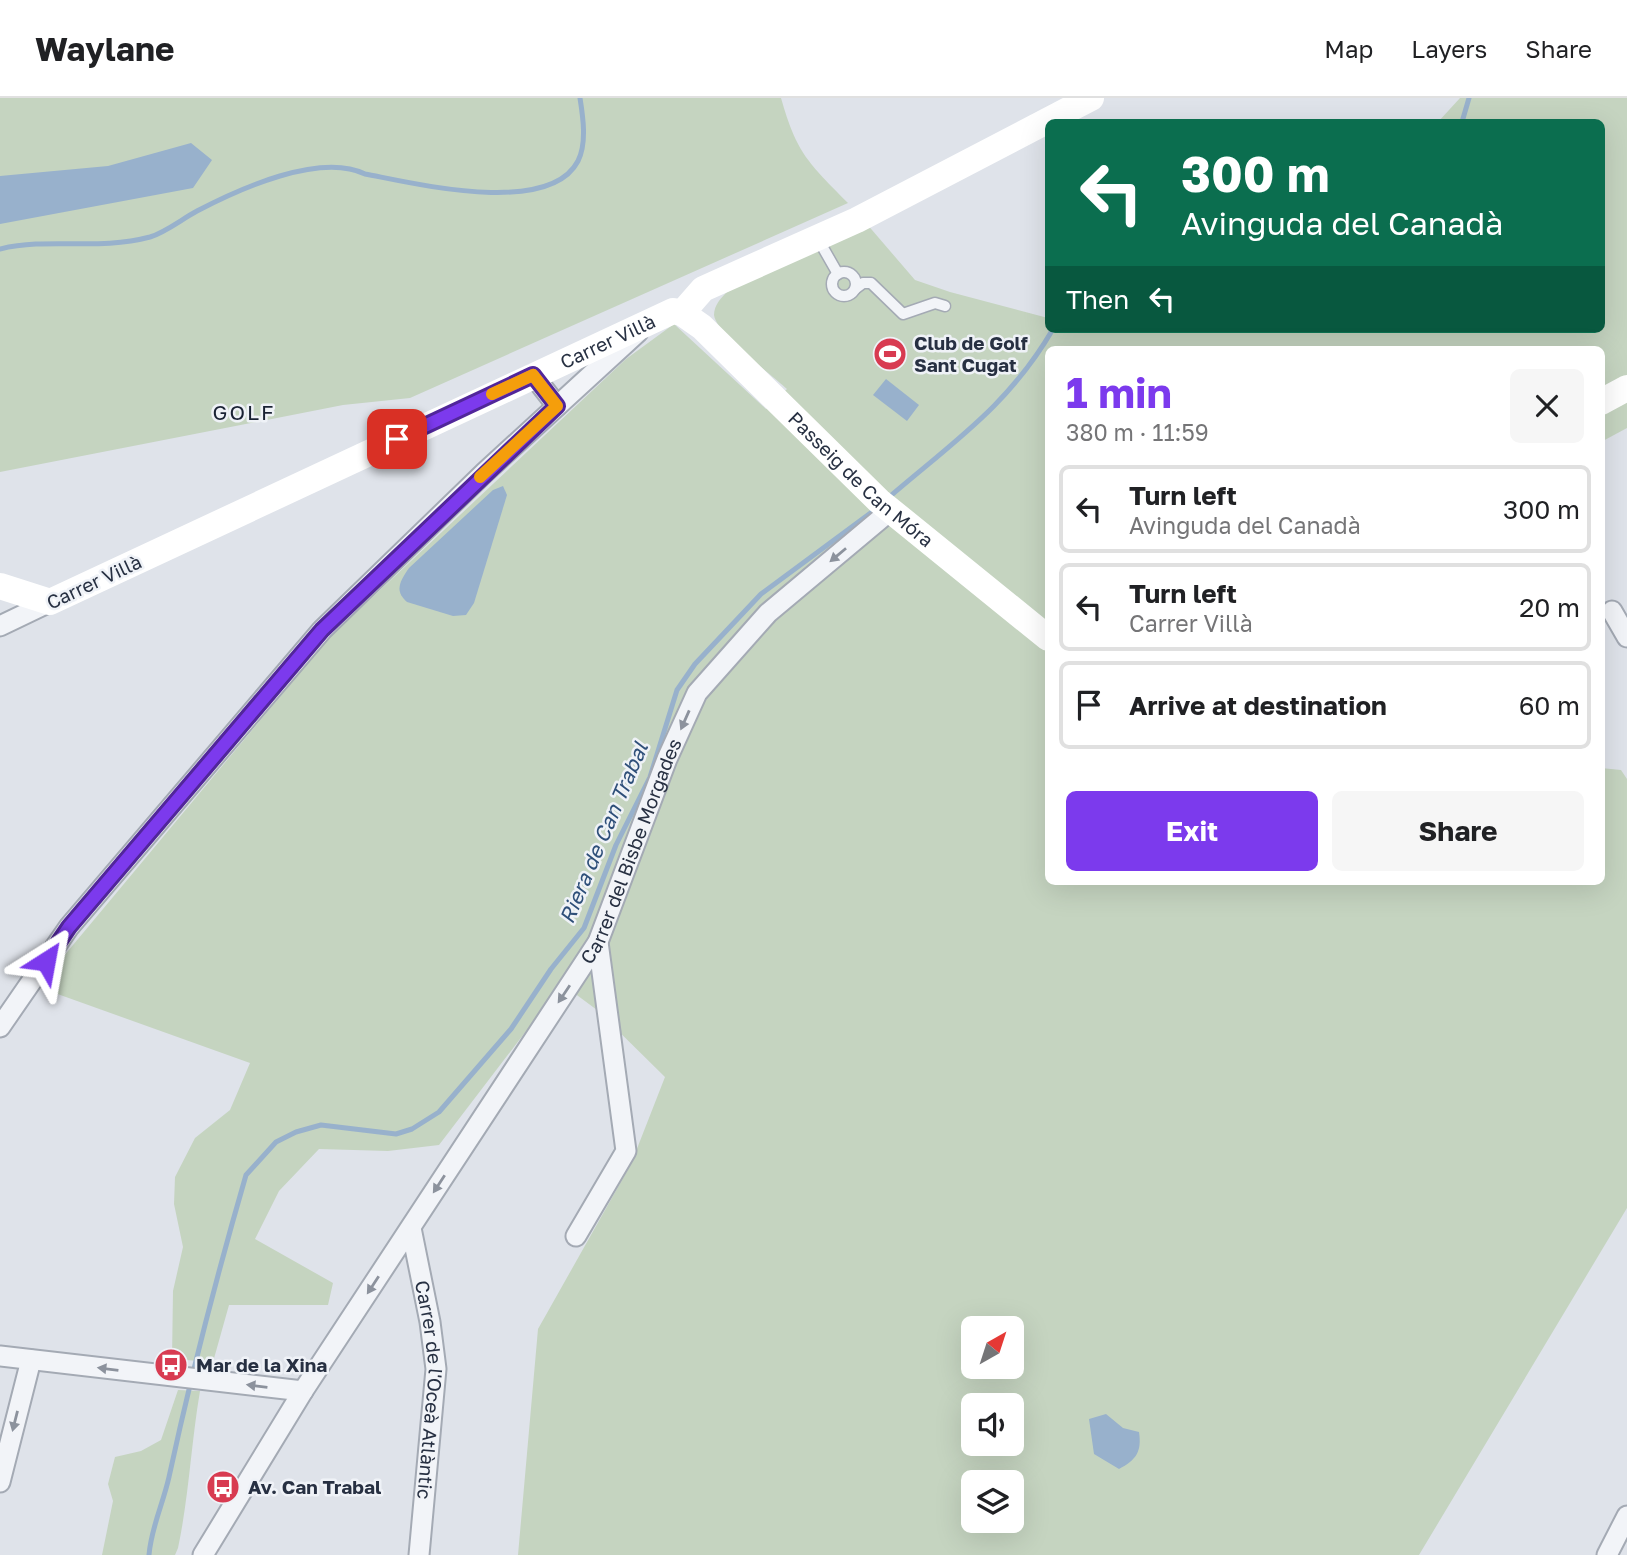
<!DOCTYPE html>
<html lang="en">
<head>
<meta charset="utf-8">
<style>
	:root { --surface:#fff; --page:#f6f6f6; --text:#202124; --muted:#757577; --line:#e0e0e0; --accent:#7c3aed }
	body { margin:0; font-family:"Golos Text",sans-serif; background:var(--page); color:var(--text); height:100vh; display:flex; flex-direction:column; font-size:26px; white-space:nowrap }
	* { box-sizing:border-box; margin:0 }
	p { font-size:23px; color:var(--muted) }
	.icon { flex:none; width:38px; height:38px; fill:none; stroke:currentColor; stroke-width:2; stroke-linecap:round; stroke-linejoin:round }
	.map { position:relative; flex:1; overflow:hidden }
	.drawer { position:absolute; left:1045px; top:248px; width:560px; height:539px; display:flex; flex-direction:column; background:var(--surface); border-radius:10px; box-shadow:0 7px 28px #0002 }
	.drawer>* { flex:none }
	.hud { position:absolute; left:1045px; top:21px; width:560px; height:214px; border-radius:10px; box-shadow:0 7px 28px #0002; background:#0b6e4f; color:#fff; overflow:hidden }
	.needle { width:46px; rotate:39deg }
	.controls { position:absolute; left:961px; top:1218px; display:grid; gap:14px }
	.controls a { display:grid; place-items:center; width:63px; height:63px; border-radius:10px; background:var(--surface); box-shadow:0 7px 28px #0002; font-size:35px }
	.pin { position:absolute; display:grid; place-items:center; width:60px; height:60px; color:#fff; margin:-30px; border-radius:14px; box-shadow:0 4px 10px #0006 }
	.me { position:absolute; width:77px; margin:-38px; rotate:34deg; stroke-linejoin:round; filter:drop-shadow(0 0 5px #0008) }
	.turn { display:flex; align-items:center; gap:24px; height:147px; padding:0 21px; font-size:32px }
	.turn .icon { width:91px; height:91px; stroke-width:2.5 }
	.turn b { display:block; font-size:49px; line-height:60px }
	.then { display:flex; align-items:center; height:66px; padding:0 21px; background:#0003; gap:14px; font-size:26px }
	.round { display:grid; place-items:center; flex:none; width:74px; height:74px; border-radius:10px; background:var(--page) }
	.summary { display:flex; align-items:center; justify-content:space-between; height:119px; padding:0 21px }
	h1 { font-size:42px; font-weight:700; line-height:52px; color:var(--accent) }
	.primary-button { display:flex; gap:14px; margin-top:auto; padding:14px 21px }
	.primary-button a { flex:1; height:80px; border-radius:10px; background:var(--accent); color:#fff; font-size:28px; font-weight:700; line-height:80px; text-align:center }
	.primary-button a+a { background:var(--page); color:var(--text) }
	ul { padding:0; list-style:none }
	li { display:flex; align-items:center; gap:21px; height:88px; margin:0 14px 10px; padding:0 7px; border:4px solid var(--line); border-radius:10px }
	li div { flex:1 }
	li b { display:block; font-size:26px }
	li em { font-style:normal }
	header { display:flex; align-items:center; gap:42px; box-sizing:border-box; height:98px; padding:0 35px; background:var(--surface); border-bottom:2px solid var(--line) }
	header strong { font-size:33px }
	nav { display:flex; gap:38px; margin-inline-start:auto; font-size:24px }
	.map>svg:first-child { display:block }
</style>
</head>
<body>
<header>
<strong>Waylane</strong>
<nav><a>Map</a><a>Layers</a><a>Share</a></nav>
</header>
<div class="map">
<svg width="1627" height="1457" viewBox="0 0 1627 1457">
	<rect width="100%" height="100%" fill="#dfe3ea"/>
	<g fill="#c5d4c0" fill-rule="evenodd">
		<path d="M0,0H781C797,56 808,64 848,105L410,300L343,307L0,374Z"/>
		<path d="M1460,0H1627V330L1601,344V252H1048V784H1601V670L1621,672L1627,681V1110L1419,1457H518L538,1231L631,1066L665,979L597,912L562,886L439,1047L388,1053L319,1051L279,1093L255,1141L333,1185L328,1207H229L213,1264L172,1261L173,1193L183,1149L174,1106L175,1079L195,1040L230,1012L250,965L38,889L328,541L626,261L674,226L766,311L787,291C772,277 716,236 714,217C714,207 721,200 727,194L866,125L915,182L950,194L1048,220V231H1601V24H1438ZM973,1230H1012V1269H973ZM973,1307H1012V1346H973ZM973,1384H1012V1423H973Z"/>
		<path d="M178,1292L200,1293C191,1346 189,1398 178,1450L175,1457H102L113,1403L108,1386L115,1359L141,1353L161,1342Z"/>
	</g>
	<g fill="#98b1cc">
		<path d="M191,45L212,62L193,90L0,126V78L108,68Z"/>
		<path d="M886,281L919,307L907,323L873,297Z"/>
		<path d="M503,388L507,397L474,505L466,517L453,518L407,504C394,493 400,483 409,470L493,392Z"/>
		<path d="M1106,1316L1123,1330L1139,1334C1142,1354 1136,1362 1119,1371L1094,1356L1089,1321Z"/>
	</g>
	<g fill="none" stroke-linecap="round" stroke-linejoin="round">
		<g stroke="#98b1cc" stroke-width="5">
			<path d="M1462,24L1469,0"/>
			<path d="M0,151C50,139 97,153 150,139C166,134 182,121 197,113C239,91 320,54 365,76C413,85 549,119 578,63C587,45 583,19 580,0"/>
			<path d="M888,400C953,344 1009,307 1053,231"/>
			<path d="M149,1457C151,1430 163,1406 169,1379C191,1277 217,1177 246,1077L276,1044L296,1034L321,1027L396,1036L412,1031L439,1014L511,931L551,871L584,830L616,747L650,679L677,592L695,566L761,496L876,411"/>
		</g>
		<defs>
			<g id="lane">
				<path d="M818,141L838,176"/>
				<circle cx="844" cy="186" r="12"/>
				<path d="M855,191L863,185H871L903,216L935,205L945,208"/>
			</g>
			<g id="street">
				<path d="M533,277L557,308"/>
				<path d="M1612,513L1627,539"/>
				<path d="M0,528L50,504"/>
				<path d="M0,929L69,829L322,532L484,375L638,234"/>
				<path id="s1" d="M411,1130L430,1224L436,1271L419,1457"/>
				<path d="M576,1138L626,1053L598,844"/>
				<path d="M0,1258L303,1293"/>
				<path d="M0,1384L31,1262"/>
				<path id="s2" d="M203,1457L303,1293L598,844L667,661L697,595L768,515L890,413"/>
				<path d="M1607,1457L1627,1418"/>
			</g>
		</defs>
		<use href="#lane" stroke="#a4aab4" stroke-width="13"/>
		<use href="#street" stroke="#a4aab4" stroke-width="23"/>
		<use href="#lane" stroke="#f2f4f8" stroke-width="10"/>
		<use href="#street" stroke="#f2f4f8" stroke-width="19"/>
		<g stroke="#fff" stroke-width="26">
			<path d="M682,215L703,191L857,122L1091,0"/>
			<path d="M1601,304L1627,290"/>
			<path id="s3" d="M0,488L50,504L673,213L682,215L702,229L879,403L1048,540"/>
		</g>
	</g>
	<defs><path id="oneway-solid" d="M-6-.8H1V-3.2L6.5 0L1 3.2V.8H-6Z" transform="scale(1.75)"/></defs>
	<g fill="#8c929d">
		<use href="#oneway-solid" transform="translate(838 457) rotate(140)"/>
		<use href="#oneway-solid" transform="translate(685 622) rotate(114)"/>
		<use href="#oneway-solid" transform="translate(564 896) rotate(124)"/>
		<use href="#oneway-solid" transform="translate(439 1086) rotate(123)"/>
		<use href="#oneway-solid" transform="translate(373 1187) rotate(123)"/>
		<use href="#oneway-solid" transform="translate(108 1271) rotate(-173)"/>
		<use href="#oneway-solid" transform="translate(257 1288) rotate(-173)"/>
		<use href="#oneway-solid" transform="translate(15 1323) rotate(104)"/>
	</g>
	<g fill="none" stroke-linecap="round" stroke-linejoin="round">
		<defs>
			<path id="route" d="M46,863L69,829L322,532L557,308L533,277L397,341"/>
		</defs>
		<use href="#route" stroke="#51269a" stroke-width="18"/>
		<use href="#route" stroke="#7c3aed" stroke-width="12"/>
		<path stroke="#f59e0b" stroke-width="12" d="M480,379L557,308L533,277L492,296"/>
	</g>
	<defs>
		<symbol id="stadium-disc" viewBox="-11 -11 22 22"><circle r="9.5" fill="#d83b51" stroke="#eff2f7"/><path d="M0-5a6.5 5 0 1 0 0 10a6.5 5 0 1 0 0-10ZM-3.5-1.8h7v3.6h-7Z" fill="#fff"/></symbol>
		<symbol id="bus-disc" viewBox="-11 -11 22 22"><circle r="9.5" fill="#d83b51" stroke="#eff2f7"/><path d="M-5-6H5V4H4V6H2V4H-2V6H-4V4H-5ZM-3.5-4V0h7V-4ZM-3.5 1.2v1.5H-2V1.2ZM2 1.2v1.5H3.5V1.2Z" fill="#fff"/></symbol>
	</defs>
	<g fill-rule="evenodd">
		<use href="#stadium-disc" x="871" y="237" width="38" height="38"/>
		<use href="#bus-disc" x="152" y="1248" width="38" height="38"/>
		<use href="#bus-disc" x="204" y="1370" width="38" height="38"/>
	</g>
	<g text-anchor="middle" stroke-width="5" stroke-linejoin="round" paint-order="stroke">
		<g font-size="19" fill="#273042" stroke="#eff2f7">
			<text dy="7" stroke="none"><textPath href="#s3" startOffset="668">Carrer Villà</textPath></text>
			<text dy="7" stroke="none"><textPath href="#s3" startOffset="994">Passeig de Can Móra</textPath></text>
			<text transform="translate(94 484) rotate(-25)" y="7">Carrer Villà</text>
			<text dy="7" stroke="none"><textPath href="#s2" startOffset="826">Carrer del Bisbe Morgades</textPath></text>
			<text dy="7" stroke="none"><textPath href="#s1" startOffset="164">Carrer de l'Oceà Atlàntic</textPath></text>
		</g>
		<g font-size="19" font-weight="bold" fill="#273042" stroke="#eff2f7" text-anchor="start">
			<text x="914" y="252">Club de Golf<tspan x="914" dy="22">Sant Cugat</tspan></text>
			<text x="196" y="1274">Mar de la Xina</text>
			<text x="248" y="1396">Av. Can Trabal</text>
		</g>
		<g font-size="21" letter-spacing="2" fill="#192233" stroke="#eff2f7">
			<text x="244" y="322">GOLF</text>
		</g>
		<g font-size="21" font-style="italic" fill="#2e4f79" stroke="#eff2f7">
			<text transform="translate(604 735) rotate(-67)" y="7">Riera de Can Trabal</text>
		</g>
	</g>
</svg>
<div class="controls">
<a><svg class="needle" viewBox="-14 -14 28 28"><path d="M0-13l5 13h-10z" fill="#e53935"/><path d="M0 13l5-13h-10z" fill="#757577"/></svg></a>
<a><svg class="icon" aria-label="sound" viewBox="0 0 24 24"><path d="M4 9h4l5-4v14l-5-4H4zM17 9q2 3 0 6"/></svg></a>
<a><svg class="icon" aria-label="layers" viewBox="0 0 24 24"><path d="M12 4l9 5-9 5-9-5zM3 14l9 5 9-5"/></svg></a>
</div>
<div class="pin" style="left:397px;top:341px;background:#d93025"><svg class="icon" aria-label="arrive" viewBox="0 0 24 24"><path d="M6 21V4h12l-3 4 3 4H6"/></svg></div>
<svg class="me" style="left:46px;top:863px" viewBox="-20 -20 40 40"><path d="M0-17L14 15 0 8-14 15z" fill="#7c3aed" stroke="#fff" stroke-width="4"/></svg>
<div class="hud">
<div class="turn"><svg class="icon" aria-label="left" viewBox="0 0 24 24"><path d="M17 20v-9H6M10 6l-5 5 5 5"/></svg><div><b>300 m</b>Avinguda del Canadà</div></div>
<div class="then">Then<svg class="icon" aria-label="left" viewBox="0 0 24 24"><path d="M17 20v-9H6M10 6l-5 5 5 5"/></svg></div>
</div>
<section class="drawer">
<div class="summary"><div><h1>1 min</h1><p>380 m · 11:59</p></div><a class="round"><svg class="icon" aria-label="close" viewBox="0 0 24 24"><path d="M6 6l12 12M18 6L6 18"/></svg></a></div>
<ul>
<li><svg class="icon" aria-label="left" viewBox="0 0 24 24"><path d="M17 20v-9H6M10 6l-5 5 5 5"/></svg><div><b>Turn left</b><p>Avinguda del Canadà</p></div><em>300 m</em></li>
<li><svg class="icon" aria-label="left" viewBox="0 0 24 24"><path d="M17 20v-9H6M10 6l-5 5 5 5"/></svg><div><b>Turn left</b><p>Carrer Villà</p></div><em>20 m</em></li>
<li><svg class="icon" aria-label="arrive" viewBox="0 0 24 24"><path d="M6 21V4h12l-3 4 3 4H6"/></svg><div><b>Arrive at destination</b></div><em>60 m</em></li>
</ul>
<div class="primary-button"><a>Exit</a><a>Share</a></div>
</section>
</div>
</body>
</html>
